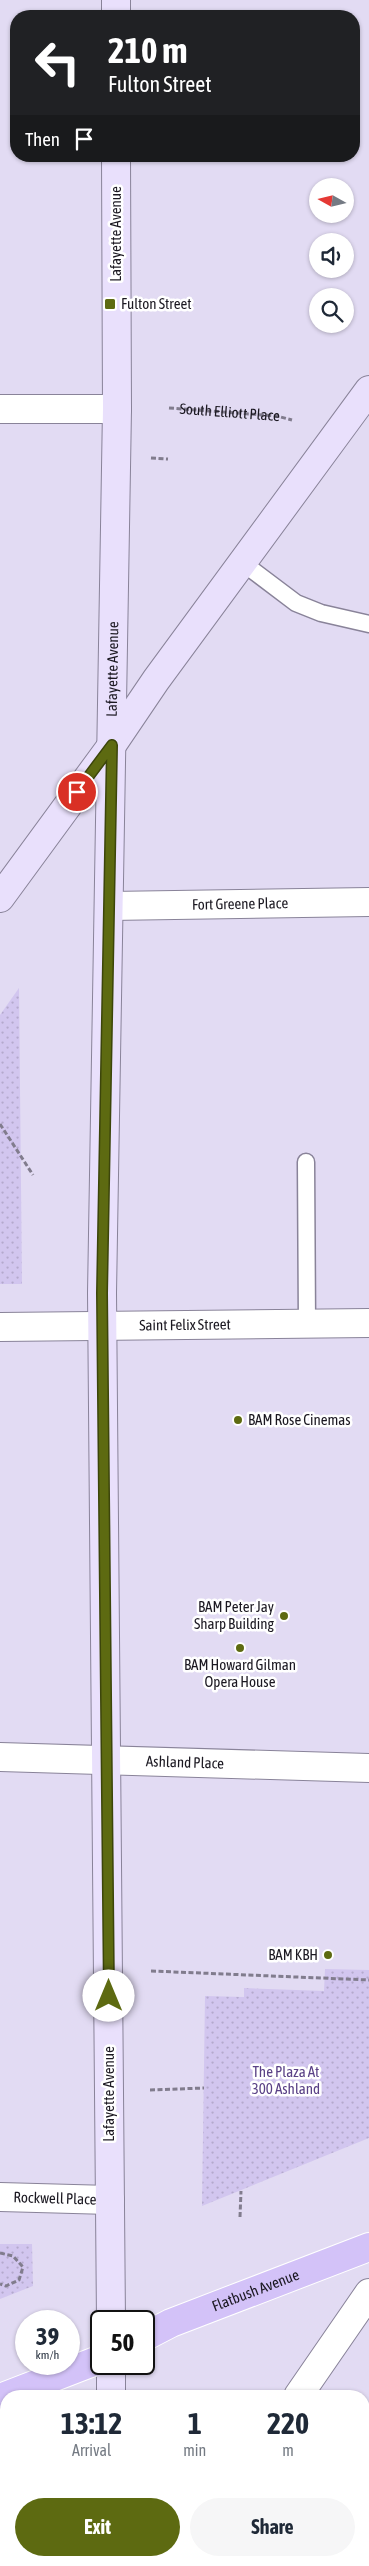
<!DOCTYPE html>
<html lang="en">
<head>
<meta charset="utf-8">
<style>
	:root { --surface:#fff; --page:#f6f6f7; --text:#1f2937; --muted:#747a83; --accent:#5d6a11 }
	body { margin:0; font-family:"Asap Condensed",sans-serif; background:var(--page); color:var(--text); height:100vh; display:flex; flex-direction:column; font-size:19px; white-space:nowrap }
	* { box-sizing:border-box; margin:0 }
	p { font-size:16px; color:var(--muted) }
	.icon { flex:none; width:28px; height:28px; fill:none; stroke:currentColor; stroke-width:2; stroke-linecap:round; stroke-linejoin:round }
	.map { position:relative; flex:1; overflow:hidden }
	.details { position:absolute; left:0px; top:2390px; width:370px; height:176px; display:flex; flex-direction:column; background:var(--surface); border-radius:20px 20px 0 0; box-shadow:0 1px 4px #0004 }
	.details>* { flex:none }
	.banner { position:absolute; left:10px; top:10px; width:350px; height:152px; border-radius:20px; box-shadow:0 1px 4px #0004; background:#202124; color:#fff; overflow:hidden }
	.needle { width:32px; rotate:278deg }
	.fabs { position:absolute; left:309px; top:178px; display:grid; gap:10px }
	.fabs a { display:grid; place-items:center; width:45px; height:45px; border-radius:50%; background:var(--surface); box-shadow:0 1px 4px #0004; font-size:25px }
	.speed { position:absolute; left:15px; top:2310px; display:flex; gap:10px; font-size:25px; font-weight:700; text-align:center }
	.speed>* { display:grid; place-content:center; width:65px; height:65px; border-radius:50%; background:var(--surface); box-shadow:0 1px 4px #0004; line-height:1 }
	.speed small { font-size:12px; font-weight:400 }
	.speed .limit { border:2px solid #111; border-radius:8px; background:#fff; color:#111 }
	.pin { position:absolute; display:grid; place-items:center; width:42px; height:42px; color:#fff; margin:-21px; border:2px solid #fff; border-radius:50%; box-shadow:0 1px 5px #0007 }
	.me { position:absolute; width:55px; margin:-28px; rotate:0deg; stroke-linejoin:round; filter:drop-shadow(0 0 4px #0008) }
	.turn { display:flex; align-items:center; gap:18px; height:105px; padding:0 15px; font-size:22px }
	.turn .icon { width:65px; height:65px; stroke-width:2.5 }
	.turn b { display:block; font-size:35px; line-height:42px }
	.then { display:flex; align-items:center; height:48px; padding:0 15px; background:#0003; gap:10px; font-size:19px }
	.eta { display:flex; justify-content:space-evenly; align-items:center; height:85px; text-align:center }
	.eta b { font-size:30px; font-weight:700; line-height:35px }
	.action { display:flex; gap:10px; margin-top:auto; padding:10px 15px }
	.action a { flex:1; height:58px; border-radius:30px; background:var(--accent); color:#fff; font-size:20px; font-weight:700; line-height:58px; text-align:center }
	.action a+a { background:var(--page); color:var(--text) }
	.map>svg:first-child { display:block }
</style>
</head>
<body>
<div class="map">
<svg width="369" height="2566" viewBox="0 0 369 2566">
	<defs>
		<pattern id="green-dots" width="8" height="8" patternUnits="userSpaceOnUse" patternTransform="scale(1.25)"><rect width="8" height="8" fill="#d2c6ef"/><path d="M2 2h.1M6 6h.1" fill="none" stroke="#b4a9cd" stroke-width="1.8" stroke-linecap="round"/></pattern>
	</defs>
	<rect width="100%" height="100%" fill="#e2dbf3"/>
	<g fill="url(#green-dots)">
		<path d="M19,988L22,1284H0V1015Z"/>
		<path d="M325,1969L369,1970V2138L202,2206L205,1996L244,1997V1988L324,1991Z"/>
		<path d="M0,2244H32L33,2286L0,2299Z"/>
	</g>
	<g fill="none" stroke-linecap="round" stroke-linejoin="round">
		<defs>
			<g id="lane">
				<path d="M243,563L296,603L321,613L369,624"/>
				<path d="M306,1162L307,1324"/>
			</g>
			<g id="street">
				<path d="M0,409H117"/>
				<path id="s2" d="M110,906L369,902"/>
				<path id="s3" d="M0,1327L369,1323"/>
				<path id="s4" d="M0,1757L369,1768"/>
				<path id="s5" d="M0,2197L110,2200"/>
				<path d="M298,2396L369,2293"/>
				<path d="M0,2514L6,2518"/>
				<path d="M70,2560L79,2566"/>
				<path d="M167,2566L181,2560"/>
			</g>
			<g id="secondary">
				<path d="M116,0V16"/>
				<path d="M0,898L112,745L156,680L369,390"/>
				<path id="s6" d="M111,2321L102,1293L117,409L116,156"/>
				<path d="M111,2396V2364"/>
				<path d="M112,2560V2566"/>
			</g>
			<g id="primary">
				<path id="s7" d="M144,2337L171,2323L369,2247"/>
				<path d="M0,2398L101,2359"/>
			</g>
		</defs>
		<use href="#lane" stroke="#898399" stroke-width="19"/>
		<use href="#street" stroke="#898399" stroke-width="30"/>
		<use href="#secondary" stroke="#898399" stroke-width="30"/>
		<use href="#primary" stroke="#fff" stroke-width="30"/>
		<g stroke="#817c8d" stroke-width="3" stroke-dasharray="5 2.5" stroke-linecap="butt">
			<path id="s1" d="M169,408L277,416L292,420"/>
			<path d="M151,458L168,459"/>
			<path d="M0,1124L33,1175"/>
			<path d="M151,1971L369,1980"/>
			<path d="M150,2090L204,2088"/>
			<path d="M240,2217L241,2191"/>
			<path d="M0,2253L13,2256L23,2267L19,2280L6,2286L0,2284"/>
		</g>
		<use href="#lane" stroke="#fff" stroke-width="16"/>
		<use href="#street" stroke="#fff" stroke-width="28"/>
		<use href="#secondary" stroke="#e9e0fc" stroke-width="28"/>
		<use href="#primary" stroke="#d3c2f8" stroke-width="28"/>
	</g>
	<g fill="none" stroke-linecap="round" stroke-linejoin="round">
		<defs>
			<path id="route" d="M77,792L112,745L102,1293L109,1996"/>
		</defs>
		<use href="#route" stroke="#3c450b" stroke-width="12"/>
		<use href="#route" stroke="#5d6a11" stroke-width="9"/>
	</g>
	<g fill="#5d6a11" stroke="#fff" stroke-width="2">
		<rect x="104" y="298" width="12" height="12" rx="2.5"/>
		<circle cx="238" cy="1420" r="5"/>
		<circle cx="284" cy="1616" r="5"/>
		<circle cx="240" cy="1648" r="5"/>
		<circle cx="328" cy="1955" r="5"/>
	</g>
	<g text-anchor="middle" stroke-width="5" stroke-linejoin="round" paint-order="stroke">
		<g font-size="15" fill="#1b1821" stroke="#fff">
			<text transform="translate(116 234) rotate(-90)" y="5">Lafayette Avenue</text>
			<text dy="5" stroke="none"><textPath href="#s1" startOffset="61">South Elliott Place</textPath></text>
			<text dy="5" stroke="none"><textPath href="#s6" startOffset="1652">Lafayette Avenue</textPath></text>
			<text dy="5" stroke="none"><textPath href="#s2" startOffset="130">Fort Greene Place</textPath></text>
			<text dy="5" stroke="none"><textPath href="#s3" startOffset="185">Saint Felix Street</textPath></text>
			<text dy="5" stroke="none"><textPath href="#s4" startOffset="185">Ashland Place</textPath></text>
			<text transform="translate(109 2094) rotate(-90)" y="5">Lafayette Avenue</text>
			<text dy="5" stroke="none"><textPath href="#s5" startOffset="55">Rockwell Place</textPath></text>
			<text dy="5" stroke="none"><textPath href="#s7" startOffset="121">Flatbush Avenue</textPath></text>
		</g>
		<g font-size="15" fill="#1b1821" stroke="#fff" text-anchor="start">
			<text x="121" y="309">Fulton Street</text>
			<text x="248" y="1425">BAM Rose Cinemas</text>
			<text x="274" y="1612" text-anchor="end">BAM Peter Jay<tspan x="274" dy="17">Sharp Building</tspan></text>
			<text x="240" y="1670" text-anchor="middle">BAM Howard Gilman<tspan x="240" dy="17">Opera House</tspan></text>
			<text x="318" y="1960" text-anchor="end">BAM KBH</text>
		</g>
		<g font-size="15" fill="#5a4186" stroke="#fff">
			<text x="286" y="2077">The Plaza At<tspan x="286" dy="17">300 Ashland</tspan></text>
		</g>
	</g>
</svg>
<div class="fabs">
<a><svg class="needle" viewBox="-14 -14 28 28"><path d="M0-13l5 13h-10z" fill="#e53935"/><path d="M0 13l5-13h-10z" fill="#747a83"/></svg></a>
<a><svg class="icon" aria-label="sound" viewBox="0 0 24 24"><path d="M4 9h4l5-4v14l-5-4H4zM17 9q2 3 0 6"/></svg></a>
<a><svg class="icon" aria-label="search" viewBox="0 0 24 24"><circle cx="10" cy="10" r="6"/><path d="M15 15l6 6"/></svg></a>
</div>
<div class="speed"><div>39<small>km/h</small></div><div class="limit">50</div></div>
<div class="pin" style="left:77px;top:792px;background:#d93025"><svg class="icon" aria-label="arrive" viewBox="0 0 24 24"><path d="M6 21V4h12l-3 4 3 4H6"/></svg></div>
<svg class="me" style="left:109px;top:1996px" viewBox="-20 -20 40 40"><circle r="19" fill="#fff"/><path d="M0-13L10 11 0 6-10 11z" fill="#5d6a11"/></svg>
<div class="banner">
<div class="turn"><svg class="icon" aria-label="left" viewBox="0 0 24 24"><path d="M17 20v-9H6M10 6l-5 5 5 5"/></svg><div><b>210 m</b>Fulton Street</div></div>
<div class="then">Then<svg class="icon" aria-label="arrive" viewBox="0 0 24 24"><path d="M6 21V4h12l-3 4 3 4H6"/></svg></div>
</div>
<section class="details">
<div class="eta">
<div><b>13:12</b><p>Arrival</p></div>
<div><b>1</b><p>min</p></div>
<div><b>220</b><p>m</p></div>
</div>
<div class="action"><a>Exit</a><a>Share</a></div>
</section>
</div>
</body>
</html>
